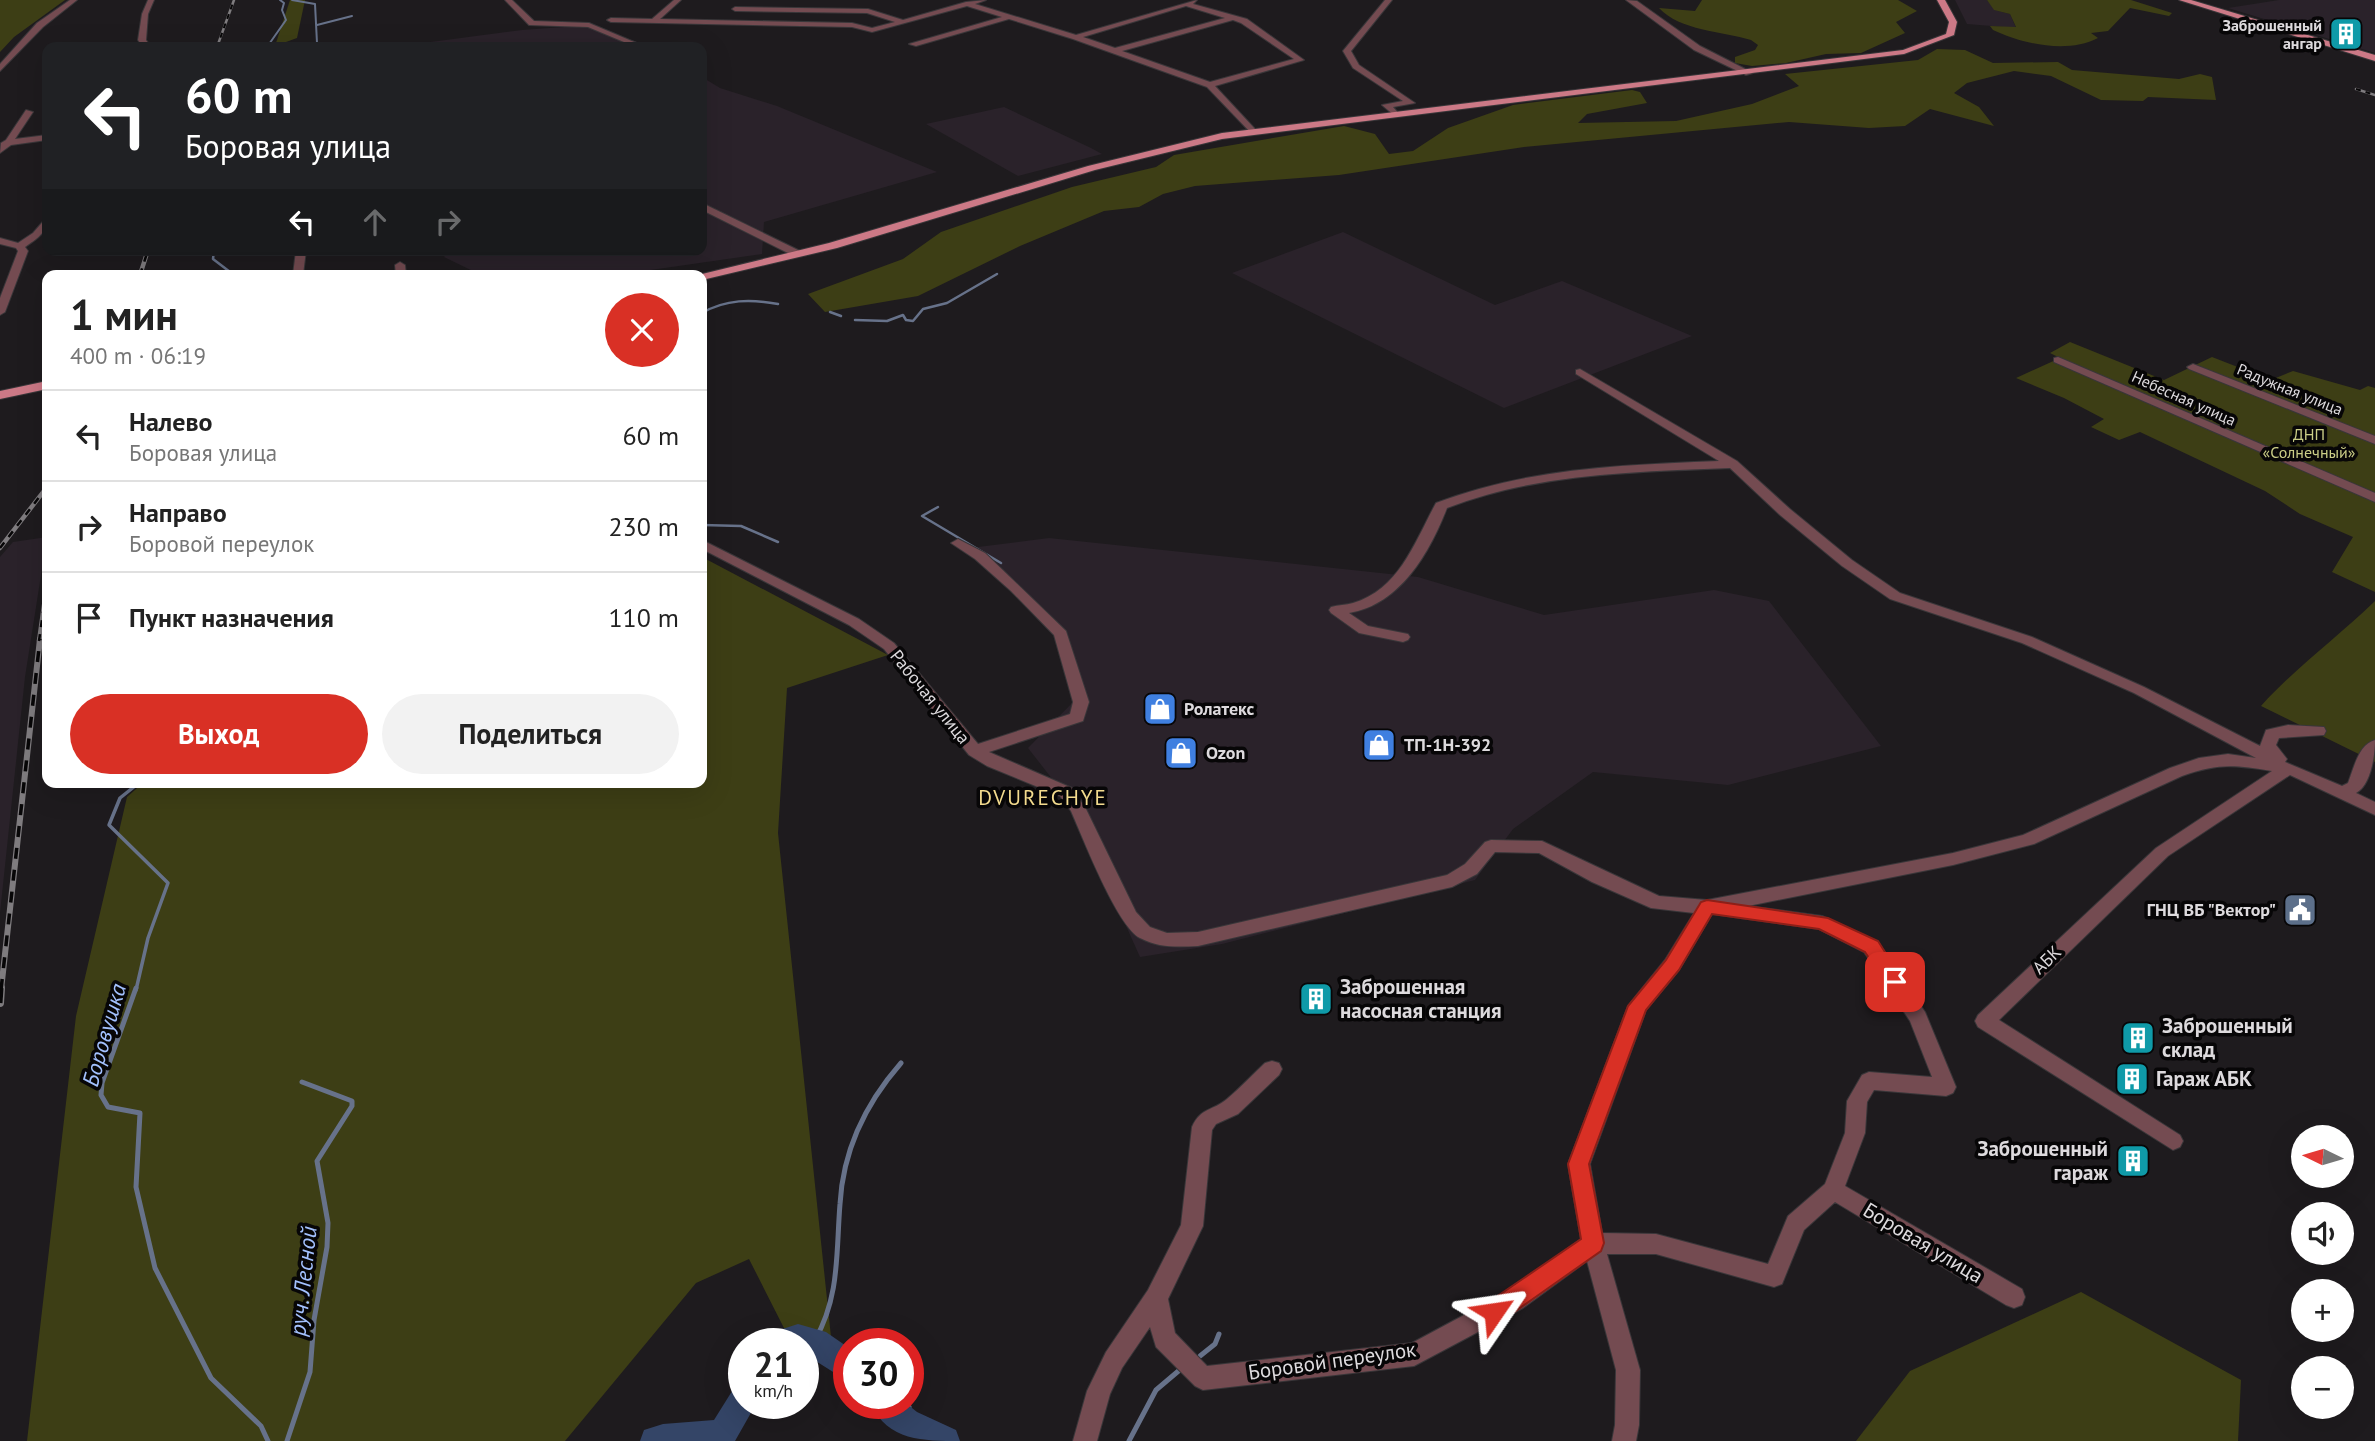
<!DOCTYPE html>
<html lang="ru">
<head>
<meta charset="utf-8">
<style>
	:root { --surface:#fff; --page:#f2f2f2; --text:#222; --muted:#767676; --line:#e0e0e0; --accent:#d93025 }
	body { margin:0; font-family:"PT Sans",sans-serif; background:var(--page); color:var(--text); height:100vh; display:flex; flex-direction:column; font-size:26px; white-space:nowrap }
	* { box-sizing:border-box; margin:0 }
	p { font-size:23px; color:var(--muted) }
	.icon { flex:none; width:38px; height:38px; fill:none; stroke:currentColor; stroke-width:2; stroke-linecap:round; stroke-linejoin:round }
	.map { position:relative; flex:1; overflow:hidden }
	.details { position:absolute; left:42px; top:270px; width:665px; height:518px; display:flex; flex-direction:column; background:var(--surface); border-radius:14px; box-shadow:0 7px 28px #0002 }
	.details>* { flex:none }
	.hud { position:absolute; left:42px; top:42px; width:665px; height:214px; border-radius:14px; box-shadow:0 7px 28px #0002; background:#202124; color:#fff; overflow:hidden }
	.needle { width:46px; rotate:275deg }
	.tools { position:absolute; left:2291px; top:1125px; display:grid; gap:14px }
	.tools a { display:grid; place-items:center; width:63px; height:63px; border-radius:50%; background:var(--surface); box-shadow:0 7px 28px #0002; font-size:35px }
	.speed { position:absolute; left:728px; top:1328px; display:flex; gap:14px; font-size:35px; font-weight:700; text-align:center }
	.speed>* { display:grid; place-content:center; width:91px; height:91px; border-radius:50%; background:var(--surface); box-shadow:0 7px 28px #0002; line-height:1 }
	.speed small { font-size:18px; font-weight:400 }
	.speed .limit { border:10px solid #d22; background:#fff; color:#111 }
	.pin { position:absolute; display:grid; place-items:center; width:60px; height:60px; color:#fff; margin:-30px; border-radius:14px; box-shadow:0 4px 10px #0006 }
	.me { position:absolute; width:77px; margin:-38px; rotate:58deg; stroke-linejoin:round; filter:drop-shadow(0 0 5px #0008) }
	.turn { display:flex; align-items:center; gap:24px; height:147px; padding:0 28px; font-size:32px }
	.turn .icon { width:91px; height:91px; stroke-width:2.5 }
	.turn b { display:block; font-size:49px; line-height:60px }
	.lanes { display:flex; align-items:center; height:66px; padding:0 28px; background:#0003; justify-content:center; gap:35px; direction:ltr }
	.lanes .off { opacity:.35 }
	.round { display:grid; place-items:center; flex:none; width:74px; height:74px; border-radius:37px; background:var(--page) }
	.headline { display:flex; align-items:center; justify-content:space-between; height:119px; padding:0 28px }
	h1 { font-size:42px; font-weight:700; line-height:52px }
	.cta { display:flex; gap:14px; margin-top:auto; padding:14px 28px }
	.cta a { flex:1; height:80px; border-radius:42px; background:var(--accent); color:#fff; font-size:28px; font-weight:700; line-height:80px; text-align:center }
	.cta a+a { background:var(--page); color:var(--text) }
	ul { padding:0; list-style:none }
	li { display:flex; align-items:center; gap:21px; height:91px; padding:0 28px; border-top:2px solid var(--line) }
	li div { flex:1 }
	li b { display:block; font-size:26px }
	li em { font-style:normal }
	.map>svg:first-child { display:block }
</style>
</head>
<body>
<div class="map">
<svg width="2375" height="1441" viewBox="0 0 2375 1441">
	<rect width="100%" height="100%" fill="#1e1b1e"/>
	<g fill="#2a222a">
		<path d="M1955,0H1987L1995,10L2010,14L2016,28L1967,24Z"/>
		<path d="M2279,0H2375V53L2228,8Z"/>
		<path d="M591,25L651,47H393L522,30Z"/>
		<path d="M702,77L720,88L777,106L937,172L764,222L762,254L616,275H481L444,257L450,250H702Z"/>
		<path d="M1004,107L1091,148L1102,154L1018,176L926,124Z"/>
		<path d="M1343,232L1495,305L1562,281L1692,336L1504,408L1232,273Z"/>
		<path d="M47,537L25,677L0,913V557L13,542Z"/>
		<path d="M1049,538L1418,577L1544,615L1714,590L1769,601L1881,746L1728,785L1593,772L1513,829L1475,880L1222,944L1140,957L1071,803L1028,748L1077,698L1053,628L1002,580L962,549Z"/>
	</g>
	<g fill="#3d3e15">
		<path d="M0,0H65L14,37L0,52Z"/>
		<path d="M290,0H305L297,38L275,46Z"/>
		<path d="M1702,0H1898L1917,11L1896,22L1905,33L1861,53L1826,54L1786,63L1752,66L1735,63V57L1755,50L1758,45L1751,40C1722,31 1680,31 1659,8L1695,11Z"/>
		<path d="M1987,0H2131L2172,13L2169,16L2130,8L2108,31L2091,33L2098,38C2067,54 2023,44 1993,30L1990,26L2016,27L2010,14L1994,10Z"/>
		<path d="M1937,49L1965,50L1993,63L2058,62L2072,70L2179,79L2200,74L2212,77L2216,100L2148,97L2143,101L2101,100L2051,76L2014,71L1967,83L1954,93L1979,107L1994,126L1930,109L1905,126L1869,128L1789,122L1524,147L1339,175L1195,186L1163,194L1139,207L1104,211L1020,246L918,296L825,312L808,294L903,259L941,232L1072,187L1156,167L1174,155L1344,126L1375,134L1389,154L1413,151L1448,128L1513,105L1632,90L1640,92L1647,103L1587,114L1578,123L1676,121L1752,104L1799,86L1785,74L1918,60Z"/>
		<path d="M2070,342L2164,380L2212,357L2271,380L2293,371L2360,390L2368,386L2375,388V592L2332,572L2353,537L2300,514L2265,491L2140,432L2119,440L2091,427L2104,419L2064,398L2016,378L2060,358L2050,353Z"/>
		<path d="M702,557L888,655L787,688L778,833L831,1337L785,1330L749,1259L696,1283L565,1441H27L76,1016L127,797L144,782H702Z"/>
		<path d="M2375,601V762L2261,706C2295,668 2338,637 2375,601Z"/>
		<path d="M2081,1292L2241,1380L2238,1441H1856L1910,1371Z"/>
	</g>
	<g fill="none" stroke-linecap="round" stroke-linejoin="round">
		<g stroke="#67728a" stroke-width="2">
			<path d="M292,0L315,4L317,43"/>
			<path d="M317,25L352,16"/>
			<path d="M267,47L286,20L282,10L284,3L280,0"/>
		</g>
		<g stroke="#67728a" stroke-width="2.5">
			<path d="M214,250L213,259L234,275"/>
			<path d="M830,312L841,316"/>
			<path d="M702,313C726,299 751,299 778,304"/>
			<path d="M855,320L887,321L903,315L906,320L913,321L923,309L947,303L997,274"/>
			<path d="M938,507L922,516L1001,563"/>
			<path d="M702,525L741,526L778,542"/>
		</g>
		<path stroke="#67728a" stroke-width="3.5" d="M136,990L148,938L168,883L109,825L120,798L140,782"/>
		<g stroke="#67728a" stroke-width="5">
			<path d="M136,988L102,1083L101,1095L108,1107L140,1113L136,1187L155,1268L211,1378L261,1426L268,1441"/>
			<path d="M815,1340C840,1296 836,1253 840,1204C843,1150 866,1103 901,1063"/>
			<path d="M1200,1356L1215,1344L1219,1334"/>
			<path d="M905,1404L909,1407"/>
			<path d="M287,1441L310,1372L314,1320L327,1247L328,1223L317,1161L352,1106V1101L302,1082"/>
			<path d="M1129,1441L1156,1390L1182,1368"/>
		</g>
		<g fill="#344567" fill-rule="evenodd">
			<path d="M798,1324L826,1332L849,1348V1382L803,1353V1344H763L767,1334Z"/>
			<path d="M744,1383V1404H756L735,1441H640L644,1430L663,1424L714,1420L734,1388Z"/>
			<path d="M871,1404H907L917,1412L956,1430L960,1441C923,1441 888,1441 871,1404Z"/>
		</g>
		<defs>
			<g id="minor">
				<path d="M70,0H77L43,27L0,71V64L37,23Z"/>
				<path d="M148,0H154L148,14L146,40L151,47H143L138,40L142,14Z"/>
				<path d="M505,0H512L534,21L589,23L646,47H636L588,27L529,25Z"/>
				<path d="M674,0H681L660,19L852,23L872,28L895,22L867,13L735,11L732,9L735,7L868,9L903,20L966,2L986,0L975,4L1076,35L1197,0L1193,4L1247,19L1304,60L1215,86L1255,129L1256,131L1252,134L1207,87L1073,39L1009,19L916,46L909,44L1002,17L967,6L872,32L852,27L611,22L607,20L611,18L652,19ZM1186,6L1225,18L1115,48L1083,37ZM1233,20L1241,23L1294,59L1210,82L1122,51Z"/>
				<path d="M1385,0H1392L1351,51L1359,65L1415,103L1393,107L1399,114L1395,116L1382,105L1403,101L1353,68L1343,51Z"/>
				<path d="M1626,0L1637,1L1700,46L1753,73L1746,75L1694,50Z"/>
				<path d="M26,110L33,112L15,139L47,135V140L11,145L0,153L1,143L6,140Z"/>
				<path d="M702,203L800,251L801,253L792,255L702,210Z"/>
				<path d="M47,217C48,232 37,239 25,247L28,251L5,312L0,315V298L18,251L16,248L0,244V238L18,243L33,233Z"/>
				<path d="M296,250H306L303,275H293Z"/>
				<path d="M400,262L405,265L406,275H396L395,265Z"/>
				<path d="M2058,357L2375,493V502L2054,362V358Z"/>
				<path d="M2193,364L2375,436V444L2189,369L2187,367Z"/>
				<path d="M1580,369L1737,461L1790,509L1852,560L1900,593L2032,637L2144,687L2260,746L2266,730L2288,725L2324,727L2326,731L2324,735L2279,738L2276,745L2287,759L2285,762L2342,786L2348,783C2354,768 2358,745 2375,740C2375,755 2371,785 2356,793L2375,802V815L2290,775L2168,856L1999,1020L2180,1135L2183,1141L2180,1147L2173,1150L1978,1027L1975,1021L1978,1015L2156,848L2272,771C2234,765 2219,763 2182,776L2034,844L1953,865L1748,906L1822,916L1878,942L1925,1012L1956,1087L1953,1093L1946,1096L1874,1090L1867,1102L1865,1133L1845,1186L2022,1289L2025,1297L2022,1305L2014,1308L2006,1305L1835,1202L1804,1230L1782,1284L1774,1287L1656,1254H1607L1640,1370L1639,1425L1636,1441H1612L1615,1425L1616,1370L1587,1261L1523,1308L1414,1366L1203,1390L1195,1386L1156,1347L1150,1327L1122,1368L1110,1394L1097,1441H1073L1087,1391L1106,1352L1148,1290L1181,1225L1192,1127C1201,1107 1213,1111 1227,1099C1240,1088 1252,1075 1265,1063L1272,1061L1279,1063L1282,1069L1279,1075L1238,1114L1216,1124L1212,1130L1203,1226L1168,1299L1175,1333L1207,1366L1412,1343L1507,1292L1581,1239L1568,1164L1628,1006L1665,960L1694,913L1651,908L1592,882L1539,853L1495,852L1477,874L1452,887L1198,946C1177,947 1159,948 1140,938C1117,926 1083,838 1071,811L1060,796L987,766L969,755L884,649L849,625L702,549V540L859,619L894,643L978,744L1070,714L1073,702L1054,635L1011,591L975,559L951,543L958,539L985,553L1066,631L1089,702L1083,721L989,752L1072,788L1086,809L1136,912L1150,927L1167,933L1198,932L1447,875L1465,864L1485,842L1491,840L1542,841L1659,896L1707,900L1953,853L2023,835L2170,768L2199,758L2228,754L2256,758L2134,693L2022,643L1890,599L1842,566L1780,515L1730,468C1633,472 1538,473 1447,508C1430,552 1400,605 1349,613L1368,626L1408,634L1410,637L1408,640L1403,642L1359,633L1331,613L1329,610L1331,607C1338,605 1346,605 1353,603C1400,589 1415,541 1436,503C1528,468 1622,465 1719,461L1576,374V370ZM1712,914L1819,929L1864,952L1910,1021L1932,1077L1869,1072L1862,1075L1847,1101L1845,1133L1825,1184L1788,1216L1768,1264L1656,1234L1602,1233L1590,1164L1646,1010L1679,970Z"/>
			</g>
			<g id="major">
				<path d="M1937,0H1945L1957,22L1954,35L1904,54L1222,139L1095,170L837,248L702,280V275H698L829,243L1088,166L1222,133L1903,50L1946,34L1949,22Z"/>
				<path d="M2179,0H2191L2375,55V61Z"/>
				<path d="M47,381V389L0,399V391Z"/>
			</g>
		</defs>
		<use href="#minor" stroke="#393639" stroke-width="2"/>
		<use href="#major" stroke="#393639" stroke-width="2"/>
		<use href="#minor" fill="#744b51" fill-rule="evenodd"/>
		<use href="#major" fill="#cc7986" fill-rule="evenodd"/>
		<defs>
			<g id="rail-far3">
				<path d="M217,47L234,0"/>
				<path d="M2356,89L2375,95"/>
			</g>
			<g id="rail-far2">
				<path d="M140,275L148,250"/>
				<path d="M0,548L47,487"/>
				<path d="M39,641L47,584"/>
			</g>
			<path id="rail-far1" d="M1,990L40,639"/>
			<path id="rail" d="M0,1003L1,988"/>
		</defs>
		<use href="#rail-far3" stroke="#7f7c7f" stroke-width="2.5"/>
		<use href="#rail-far2" stroke="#7f7c7f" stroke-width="4.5"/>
		<use href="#rail-far1" stroke="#7f7c7f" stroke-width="6"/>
		<use href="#rail" stroke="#7f7c7f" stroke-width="8"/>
		<use href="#rail-far3" stroke="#070607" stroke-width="2" stroke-dasharray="5" stroke-linecap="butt"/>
		<use href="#rail-far2" stroke="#070607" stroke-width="2.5" stroke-dasharray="7" stroke-linecap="butt"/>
		<use href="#rail-far1" stroke="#070607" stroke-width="3.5" stroke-dasharray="11" stroke-linecap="butt"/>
		<use href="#rail" stroke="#070607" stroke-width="5" stroke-dasharray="15" stroke-linecap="butt"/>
	</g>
	<path fill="#d93025" stroke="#8d1f18" stroke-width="2" d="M1707,900L1828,918L1878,941L1904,982L1902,987H1888L1865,952L1819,929L1712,914L1679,970L1646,1010L1589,1164L1604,1243L1601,1251L1503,1320L1494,1323L1486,1320L1483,1312L1486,1304L1581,1239L1568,1164L1628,1006L1666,960L1701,902Z"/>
	<defs>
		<symbol id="building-square" viewBox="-11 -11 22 22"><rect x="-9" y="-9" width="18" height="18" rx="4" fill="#0f9aa8" stroke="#070607"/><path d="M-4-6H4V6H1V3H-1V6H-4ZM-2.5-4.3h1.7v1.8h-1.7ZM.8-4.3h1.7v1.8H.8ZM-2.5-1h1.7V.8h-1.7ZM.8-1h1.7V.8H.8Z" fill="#fff"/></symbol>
		<symbol id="shop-square" viewBox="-11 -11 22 22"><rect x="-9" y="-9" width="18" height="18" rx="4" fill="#3f7fe0" stroke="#070607"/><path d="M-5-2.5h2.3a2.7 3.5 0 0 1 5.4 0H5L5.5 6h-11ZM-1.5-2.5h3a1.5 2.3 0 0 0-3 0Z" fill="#fff"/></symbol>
		<symbol id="civic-square" viewBox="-11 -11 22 22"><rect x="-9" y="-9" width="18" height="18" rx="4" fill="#5c6f8a" stroke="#070607"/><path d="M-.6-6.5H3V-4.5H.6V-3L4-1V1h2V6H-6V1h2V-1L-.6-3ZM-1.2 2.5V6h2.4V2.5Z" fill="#fff"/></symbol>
	</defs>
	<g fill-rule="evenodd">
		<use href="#building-square" x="2327" y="15" width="38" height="38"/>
		<use href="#shop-square" x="1141" y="690" width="38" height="38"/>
		<use href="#shop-square" x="1360" y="726" width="38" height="38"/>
		<use href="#shop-square" x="1162" y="734" width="38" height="38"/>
		<use href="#civic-square" x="2281" y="891" width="38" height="38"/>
		<use href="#building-square" x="1297" y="980" width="38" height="38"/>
		<use href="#building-square" x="2119" y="1019" width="38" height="38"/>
		<use href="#building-square" x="2113" y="1060" width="38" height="38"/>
		<use href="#building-square" x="2114" y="1142" width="38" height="38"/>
	</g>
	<g text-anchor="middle" stroke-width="7" stroke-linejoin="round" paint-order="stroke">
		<g font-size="16" font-weight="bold" fill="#dddadd" stroke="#070607" text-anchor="end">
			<text x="2322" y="31">Заброшенный<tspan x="2322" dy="18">ангар</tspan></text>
		</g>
		<g font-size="16" fill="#dddadd" stroke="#070607">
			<text transform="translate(2290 389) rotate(22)" y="6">Радужная улица</text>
			<text transform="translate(2184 398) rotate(24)" y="6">Небесная улица</text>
		</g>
		<g font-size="16" fill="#cbce87" stroke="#070607">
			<text x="2309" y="440">ДНП<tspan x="2309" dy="18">«Солнечный»</tspan></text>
		</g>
		<g font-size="18" fill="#dddadd" stroke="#070607">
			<text transform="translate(930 697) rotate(51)" y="6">Рабочая улица</text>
			<text transform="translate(2047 960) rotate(-44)" y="6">АБК</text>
		</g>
		<g font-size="18" font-weight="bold" fill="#dddadd" stroke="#070607" text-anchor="start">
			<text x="1184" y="715">Ролатекс</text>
			<text x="1404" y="751">ТП-1Н-392</text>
			<text x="1206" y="759">Ozon</text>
			<text x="2276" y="916" text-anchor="end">ГНЦ ВБ "Вектор"</text>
		</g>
		<g font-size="21" letter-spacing="2" fill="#f3db8e" stroke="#070607">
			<text x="1043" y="805">DVURECHYE</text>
		</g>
		<g font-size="21" font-weight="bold" fill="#dddadd" stroke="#070607" text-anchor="start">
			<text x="1340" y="994">Заброшенная<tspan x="1340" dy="24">насосная станция</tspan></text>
			<text x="2162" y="1033">Заброшенный<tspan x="2162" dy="24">склад</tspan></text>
			<text x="2156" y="1086">Гараж АБК</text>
			<text x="2108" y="1156" text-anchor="end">Заброшенный<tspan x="2108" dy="24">гараж</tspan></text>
		</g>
		<g font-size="21" fill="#dddadd" stroke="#070607">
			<text transform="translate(1923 1243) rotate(31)" y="7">Боровая улица</text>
			<text transform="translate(1332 1361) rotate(-8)" y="7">Боровой переулок</text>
		</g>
		<g font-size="23" font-style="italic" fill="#a3c1fe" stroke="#070607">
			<text transform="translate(104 1035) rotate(-74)" y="8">Боровушка</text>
			<text transform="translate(303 1281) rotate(-84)" y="8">руч. Лесной</text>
		</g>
	</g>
</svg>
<div class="tools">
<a><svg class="needle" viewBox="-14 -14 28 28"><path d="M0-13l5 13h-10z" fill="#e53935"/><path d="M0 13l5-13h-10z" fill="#767676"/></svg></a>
<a><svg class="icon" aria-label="sound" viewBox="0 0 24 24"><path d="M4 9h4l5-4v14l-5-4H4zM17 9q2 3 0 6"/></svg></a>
<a>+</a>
<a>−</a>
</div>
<div class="speed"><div>21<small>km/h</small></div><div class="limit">30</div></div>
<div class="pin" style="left:1895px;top:982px;background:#d93025"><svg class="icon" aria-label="arrive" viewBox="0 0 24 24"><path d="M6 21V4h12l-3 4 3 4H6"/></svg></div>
<svg class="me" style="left:1494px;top:1312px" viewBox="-20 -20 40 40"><path d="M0-17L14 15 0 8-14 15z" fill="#d93025" stroke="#fff" stroke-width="4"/></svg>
<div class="hud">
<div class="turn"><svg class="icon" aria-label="left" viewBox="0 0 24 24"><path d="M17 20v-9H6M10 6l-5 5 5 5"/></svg><div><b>60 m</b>Боровая улица</div></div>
<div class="lanes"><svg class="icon" aria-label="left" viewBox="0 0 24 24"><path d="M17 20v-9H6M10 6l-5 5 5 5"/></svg><svg class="icon off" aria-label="ahead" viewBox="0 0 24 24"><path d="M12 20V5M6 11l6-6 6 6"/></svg><svg class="icon off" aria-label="right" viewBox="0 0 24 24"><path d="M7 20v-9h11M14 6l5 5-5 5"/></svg></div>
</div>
<section class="details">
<div class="headline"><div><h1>1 мин</h1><p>400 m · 06:19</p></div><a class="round" style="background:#d93025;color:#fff"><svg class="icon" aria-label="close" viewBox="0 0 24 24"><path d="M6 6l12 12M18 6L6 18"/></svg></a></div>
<ul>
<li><svg class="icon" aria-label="left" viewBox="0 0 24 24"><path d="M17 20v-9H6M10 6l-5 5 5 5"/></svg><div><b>Налево</b><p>Боровая улица</p></div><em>60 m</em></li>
<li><svg class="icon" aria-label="right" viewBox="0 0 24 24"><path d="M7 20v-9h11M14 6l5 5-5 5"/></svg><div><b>Направо</b><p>Боровой переулок</p></div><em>230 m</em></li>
<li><svg class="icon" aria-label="arrive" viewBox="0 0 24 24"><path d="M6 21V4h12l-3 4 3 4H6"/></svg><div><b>Пункт назначения</b></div><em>110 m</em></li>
</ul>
<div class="cta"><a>Выход</a><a>Поделиться</a></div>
</section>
</div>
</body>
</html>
